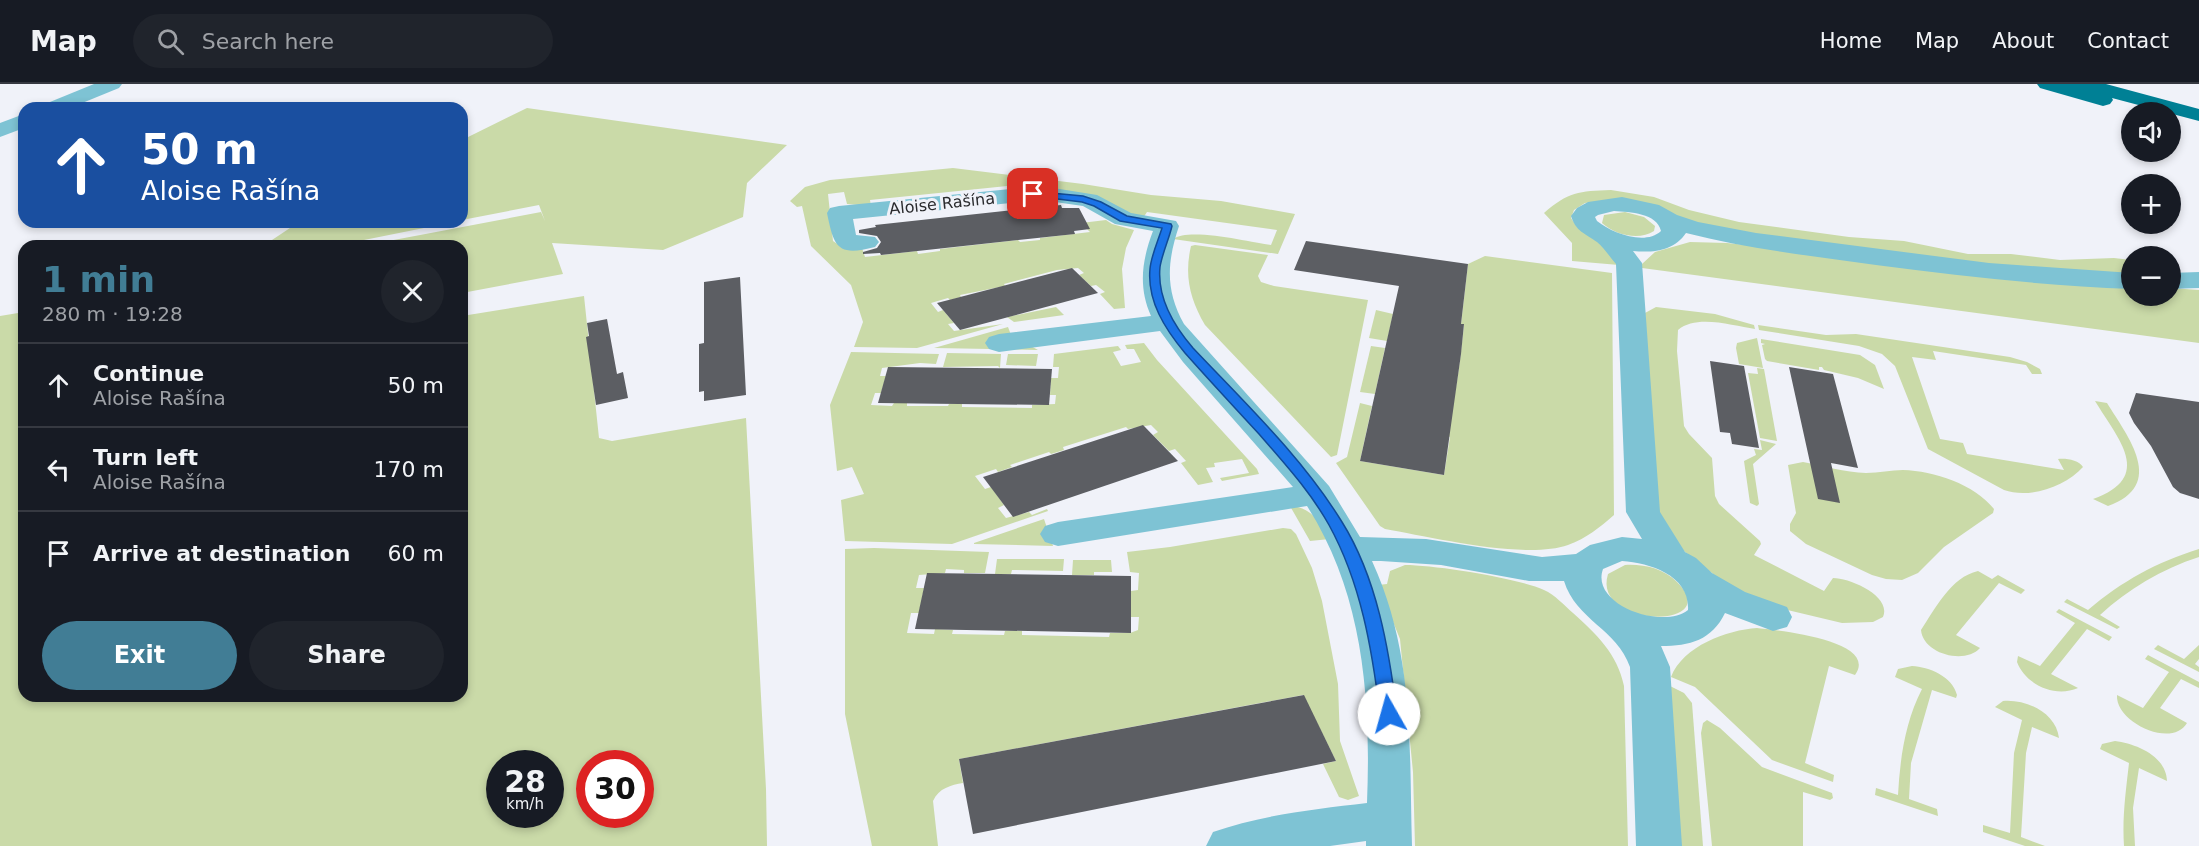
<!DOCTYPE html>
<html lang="en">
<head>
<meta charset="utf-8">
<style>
	:root { --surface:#171b24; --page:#20242c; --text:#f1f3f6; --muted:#9ea1a6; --line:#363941; --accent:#417d95 }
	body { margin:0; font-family:"DejaVu Sans",sans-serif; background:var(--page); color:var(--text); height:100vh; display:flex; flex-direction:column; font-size:22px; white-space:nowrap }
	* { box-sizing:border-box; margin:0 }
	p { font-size:20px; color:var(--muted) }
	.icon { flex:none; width:33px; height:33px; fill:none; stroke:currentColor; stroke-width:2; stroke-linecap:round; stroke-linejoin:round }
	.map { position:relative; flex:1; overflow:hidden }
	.side { position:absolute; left:18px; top:156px; width:450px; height:462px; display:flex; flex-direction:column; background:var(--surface); border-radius:18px; box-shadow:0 3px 9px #0003 }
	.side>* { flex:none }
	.top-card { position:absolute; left:18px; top:18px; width:450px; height:126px; border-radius:18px; box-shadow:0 3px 9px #0003; background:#1a4fa0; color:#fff; overflow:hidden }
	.fabs { position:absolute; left:2121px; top:18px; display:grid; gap:12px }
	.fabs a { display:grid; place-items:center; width:60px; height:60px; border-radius:50%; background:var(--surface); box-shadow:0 3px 9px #0003; font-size:30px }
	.speed { position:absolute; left:486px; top:666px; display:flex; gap:12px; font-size:30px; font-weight:700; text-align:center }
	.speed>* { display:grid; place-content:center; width:78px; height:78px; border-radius:50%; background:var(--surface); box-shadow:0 3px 9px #0003; line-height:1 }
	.speed small { font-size:15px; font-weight:400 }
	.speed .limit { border:9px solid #d22; background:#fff; color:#111 }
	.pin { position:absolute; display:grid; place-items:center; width:51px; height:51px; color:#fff; margin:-26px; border-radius:12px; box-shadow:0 3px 9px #0006 }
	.me { position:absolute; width:66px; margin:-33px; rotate:353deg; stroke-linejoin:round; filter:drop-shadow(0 0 4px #0008) }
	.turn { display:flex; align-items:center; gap:21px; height:126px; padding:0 24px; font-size:27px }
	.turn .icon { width:78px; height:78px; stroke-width:2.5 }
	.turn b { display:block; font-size:42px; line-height:51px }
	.round { display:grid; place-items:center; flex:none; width:63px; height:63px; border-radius:32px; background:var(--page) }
	.summary { display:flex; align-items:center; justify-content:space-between; height:102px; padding:0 24px }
	h1 { font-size:36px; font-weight:700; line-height:45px; color:var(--accent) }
	.action { display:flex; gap:12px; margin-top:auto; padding:12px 24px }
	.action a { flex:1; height:69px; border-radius:36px; background:var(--accent); color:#fff; font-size:24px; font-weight:700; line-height:69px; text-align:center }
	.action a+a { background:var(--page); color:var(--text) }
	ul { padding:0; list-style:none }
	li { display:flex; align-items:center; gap:18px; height:84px; padding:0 24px; border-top:2px solid var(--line) }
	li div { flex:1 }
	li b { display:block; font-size:22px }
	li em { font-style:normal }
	header { display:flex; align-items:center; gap:36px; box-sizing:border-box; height:84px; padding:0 30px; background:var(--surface); border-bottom:2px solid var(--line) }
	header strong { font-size:28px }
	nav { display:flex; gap:33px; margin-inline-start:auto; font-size:21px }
	.search { width:420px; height:54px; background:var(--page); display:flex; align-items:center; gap:15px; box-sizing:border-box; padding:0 21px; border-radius:33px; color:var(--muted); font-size:22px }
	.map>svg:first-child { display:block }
</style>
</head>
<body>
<header>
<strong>Map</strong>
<div class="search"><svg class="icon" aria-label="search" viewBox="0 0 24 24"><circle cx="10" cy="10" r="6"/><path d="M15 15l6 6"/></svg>Search here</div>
<nav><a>Home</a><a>Map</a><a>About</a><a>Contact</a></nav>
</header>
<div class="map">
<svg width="2199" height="762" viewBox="0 0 2199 762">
	<rect width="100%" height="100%" fill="#f0f2f9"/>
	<g fill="#cadaa8" fill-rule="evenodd">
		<path d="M527,24L787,61L747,99L743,133L663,166L552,159L563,190L462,209V162H362L541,128L545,137L539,121L462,136V56Z"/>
		<path d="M953,84L1083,100L1151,111L1221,117L1295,130L1278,170L1173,155C1189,143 1250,158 1271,161L1277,146L1147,128L1143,134L1020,107L1017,101L870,116L871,122L847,120L844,108L828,110L833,157L842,163L862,164L865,173L917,167L918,170L940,167V165L1018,156L1020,158L1040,156V154L1090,148L1081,139L1106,136L1112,140L1134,146L1126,164L1122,185L1125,224L1114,225L1100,210L1105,208L1096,201L1091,202L1079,191L1084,189L1078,184L1057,186L1004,200L1005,202L960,211L961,213L950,216L948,214L931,219L938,228L943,226L954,239L948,240L954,247L1003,240L917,264L854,263L863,238L851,201L811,162L802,122L797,123L790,117L805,103L830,96Z"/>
		<path d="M1611,106L1654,113L1689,126L1739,138L1849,153L1904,157L1968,170H2011L2060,176L2114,174L2131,176V190L1999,182L1733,148L1611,116L1585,119L1574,126L1571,134L1577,143L1601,159L1619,181L1572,177V159L1544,129C1568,108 1579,107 1611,106Z"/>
		<path d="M1625,128L1644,133L1655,142L1654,147C1639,157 1615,151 1602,139L1604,131Z"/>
		<path d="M299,138H454L334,162H263Z"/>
		<path d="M1690,158L1727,159L2131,203L2132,212H2170L2171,204L2199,206V259L1642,184V180L1655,168Z"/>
		<path d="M1195,161L1268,171L1258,192L1261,198L1274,202L1368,216L1337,371L1331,373L1205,241C1190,215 1184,192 1191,162Z"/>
		<path d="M1485,172L1612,189L1614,431C1599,444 1587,454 1568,461C1525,476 1431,453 1385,445L1380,442L1336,379L1347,373L1360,319L1372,322L1360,377L1444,391L1450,353L1445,351C1456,315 1460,278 1464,241L1461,240L1468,180Z"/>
		<path d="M584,212L599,354L612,357L746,334L766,705L767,762H0V232L24,228V612H462V232ZM500,680H550V730H500ZM590,680H640V730H590Z"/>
		<path d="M1056,223L1064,231L1014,238L1007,233Z"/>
		<path d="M1656,223L1715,230L1754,241L1755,245C1733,242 1697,230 1678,246L1677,267L1684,342L1689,350L1712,374L1715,412L1719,420L1760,457L1761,460L1754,471L1824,507L1833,494C1850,494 1892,512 1883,533L1873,538L1842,539L1766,521L1740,511L1680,464L1658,427L1645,229Z"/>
		<path d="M1376,226L1393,230L1387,257L1369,254Z"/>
		<path d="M1758,241L1826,251L1856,250L2010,273L2027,278L2040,285L2042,290H2032L2026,281L1933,267L1936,276L1912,273L1940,355L1963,359L1967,370L2064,386L2058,375C2066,374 2079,376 2083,383C2065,403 2029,415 2004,406L1928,365L1895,282L1882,270L1859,262L1759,246Z"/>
		<path d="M1008,243L1011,251L1038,266L934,264Z"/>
		<path d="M1757,254L1763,284L1739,280L1736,264L1737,259Z"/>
		<path d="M1761,255L1860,271L1875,281L1884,305L1858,294L1824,286L1822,283H1819V286L1767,277L1765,275L1762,261L1765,260L1761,259Z"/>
		<path d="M1144,259L1157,276L1257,385L1259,390L1222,397L1220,394L1249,389L1242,375L1214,379L1215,383L1206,384L1213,398L1198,401L1181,379L1186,377L1175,365L1169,367L1153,351L1158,348L1151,341L1128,345L1126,343L1063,363L1064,366L1051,370L1049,368L1010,381L1012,383L998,388L996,385L975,392L985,405L991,403L1004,421L998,424L1006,434L1029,428L1032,431L1047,425L1048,427L952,460L845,457L841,416L864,410L852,383L837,387L830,321L851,268L939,270L936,280L920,279L882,284L880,292H886L881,309H875L871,321L892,322L894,319H907V322H948L949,320H962V323L1032,324V321L1055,320L1056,311H1050L1051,294H1058L1059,283H1053L1054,270L1118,262L1121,266L1113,268L1121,282L1141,278L1134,265H1127L1125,261Z"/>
		<path d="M1371,262L1385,264L1375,310L1360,308Z"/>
		<path d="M947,269L1001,270L1000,284L998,282L943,283Z"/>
		<path d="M1008,270H1038L1036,282L1006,281Z"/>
		<path d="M1757,284L1764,285L1777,357L1760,354L1748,289L1758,290Z"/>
		<path d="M2095,317L2107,319C2128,353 2167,401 2108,422L2093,415C2155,393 2118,355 2095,317Z"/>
		<path d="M1760,356L1776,360L1753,380L1759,420L1757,422L1750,419L1744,377L1756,371L1754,365L1762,366Z"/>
		<path d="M1803,378C1823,382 1845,388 1866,389C1879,389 1891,386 1903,386C1934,387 1974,400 1994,425L1993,429L1944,463L1918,489L1902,496L1886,495L1872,491L1806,460L1790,447V440L1796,429L1788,381Z"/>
		<path d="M1290,422C1312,423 1319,438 1330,455L1310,457Z"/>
		<path d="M1044,435L1053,462L974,460V459Z"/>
		<path d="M1283,444L1291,445L1296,450L1312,484L1322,517L1338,600L1340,657L1359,712L1348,716L1339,713L1323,680L1336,677L1303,611L959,675L963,699C951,701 939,704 933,717L938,762H872L845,630V465L874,464L989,468L985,489H964V486L946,485L945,489L919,491L916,504H924L919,529H911L907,549L934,550L935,545L953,546L952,550L1004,551L1005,547H1022V551L1109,553L1110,549H1130L1138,546L1139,533H1131V507L1138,506L1139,489L1130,488L1127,468L1170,463Z"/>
		<path d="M2199,465V473C2162,485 2128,505 2100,531L2120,543L2117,545L2064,518L2067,515L2088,526C2122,497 2157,478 2199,465Z"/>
		<path d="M997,475H1064L1063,487L1012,486L1011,490H995Z"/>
		<path d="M1073,476H1111L1112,488H1094V491H1072Z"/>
		<path d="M1405,481C1435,481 1517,494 1544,506C1555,511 1564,521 1573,529C1597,551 1617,569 1624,602L1628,762H1415L1413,688L1400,555L1378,501L1387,500L1390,487Z"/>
		<path d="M1625,481C1643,480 1663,484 1677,498C1726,546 1591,545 1608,490Z"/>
		<path d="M1978,487L1992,495L1998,491L2025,506L2021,510L1999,499L1956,551L1980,564C1965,581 1923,570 1921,546C1935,525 1951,493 1978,487Z"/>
		<path d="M2059,525L2112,553L2109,557L2087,545L2051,590L2078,604C2055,614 2026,601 2017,578L2018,572L2040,582L2075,539L2056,528Z"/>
		<path d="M1757,544C1775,546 1880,556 1855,591L1829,582L1805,679L1834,691L1833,698L1772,676L1695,603L1671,593C1683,562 1727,546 1757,544Z"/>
		<path d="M2158,561L2184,575L2199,561V575L2195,580L2199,583V588L2154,565Z"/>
		<path d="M2148,571L2199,598V604L2181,595L2160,624L2187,639C2172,665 2115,638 2117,611L2143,624L2169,588L2145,575Z"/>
		<path d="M1912,582C1929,583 1952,592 1957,611L1956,614L1932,606L1911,679L1909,715L1937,725L1938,732L1875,711L1876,704L1898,711C1900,675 1905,638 1922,605L1895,593L1898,585Z"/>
		<path d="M1670,602L1684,609L1692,619L1703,762H1679Z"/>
		<path d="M2003,617C2027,615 2056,629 2059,654L2032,643L2026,669L2021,753L2045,762H2025L1983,748V741L2010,749L2014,669L2022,636L1995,623Z"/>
		<path d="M1707,636L1720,644L1762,683L1832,709L1833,714L1830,716L1803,708V762H1712L1701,649L1703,639Z"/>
		<path d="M2115,657C2137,660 2166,672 2167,697L2139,684L2133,724L2135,762H2124C2122,734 2126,706 2129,679L2100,665L2102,660Z"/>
	</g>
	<g fill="#5c5e63">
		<path d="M1061,121L1062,124H1079L1090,145L1074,147L1075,150L1009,157L881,171L880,169L863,170V168L877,164L881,158L877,152L859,149V146L876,143L875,141Z"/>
		<path d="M1306,157L1468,180L1461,240H1464L1461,270L1444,391L1360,377L1399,202L1294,186Z"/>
		<path d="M1072,184L1098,209L960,246L937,219Z"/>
		<path d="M740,193L746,311L704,317V307L699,308V260L704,259V198Z"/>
		<path d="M607,235L617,290L623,288L628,314L596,321L586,253L589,252L587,239Z"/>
		<path d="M1710,277L1744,282L1759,364L1732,360L1730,349L1720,348Z"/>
		<path d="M888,283L1052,285L1049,321L878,319Z"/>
		<path d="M1789,283L1833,290L1858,384L1831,379L1840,419L1818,415Z"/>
		<path d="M2136,309L2199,318V415L2180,409L2173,403L2151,362L2134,339L2129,329Z"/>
		<path d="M1143,341L1178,377L1013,433L983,393Z"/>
		<path d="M927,489L1131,492V549L915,545Z"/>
		<path d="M1304,611L1336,677L973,750L959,675Z"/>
	</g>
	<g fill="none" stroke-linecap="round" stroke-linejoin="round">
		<g fill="#7ec3d4" fill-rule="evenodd">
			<path d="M94,0H122L119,4L70,24H42L45,20Z"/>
			<path d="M24,30V44L0,53V39Z"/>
			<path d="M1041,102L1097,111L1131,129L1176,137L1179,142C1167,178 1165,206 1184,240L1329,402L1360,453L1426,455L1542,473L1576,470L1590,461L1622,453L1642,455L1626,428L1616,180C1610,173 1604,164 1597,158C1585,149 1576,148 1571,132L1577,124L1588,118L1622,113L1659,121L1677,131L1698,138L1756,149L1989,179L2132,189V205C2046,202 1961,192 1876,181C1812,172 1748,165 1686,149C1674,167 1653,169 1633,167L1642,179L1660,428L1685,468L1696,474L1712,489L1745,508L1787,523L1792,533L1787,543L1773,547L1725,529C1712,556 1690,562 1661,562L1670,583L1682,762H1636L1630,583C1617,545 1576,536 1564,497H1529L1441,481L1381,477H1372C1415,571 1409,662 1412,762H1366V757L1330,762H1206L1213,748C1261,731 1316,725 1367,719C1371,616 1364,511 1307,422L1058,462L1045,458L1040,450L1045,442L1058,438L1293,403L1183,278L1160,247L999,268L989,265L985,259L989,253L999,250L1151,232C1138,203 1142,176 1153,147L1115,140L1083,122L1041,116L853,135L856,151L875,153L879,158L875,163C837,173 834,163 827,129L830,124L839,122ZM1614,127C1630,128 1657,129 1661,147C1645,162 1612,149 1597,137L1595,133L1598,131ZM1622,477C1651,479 1690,492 1688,526C1663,546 1590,521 1603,485Z"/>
			<path d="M2199,188V204L2170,205V189Z"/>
		</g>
		<path fill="#008095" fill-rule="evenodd" d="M2037,0H2106L2199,25V37L2112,14L2113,16L2110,20L2103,22L2040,4Z"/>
	</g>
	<path fill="#1a73e8" stroke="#114b97" stroke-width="1.5" d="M1030,107L1083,112L1101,118L1127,132L1171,140L1172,142C1169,155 1162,170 1160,183C1157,213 1174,242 1193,264C1245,319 1302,373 1342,438C1377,494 1389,565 1397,630L1395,634L1389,636L1383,634L1380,630C1372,565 1361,499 1329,441C1310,407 1284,379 1259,350C1234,323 1209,296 1185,269C1165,245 1147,217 1150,185C1151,172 1158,157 1162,144L1120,137L1094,122L1082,118L1033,112L1028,110Z"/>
	<g text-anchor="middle" stroke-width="6" stroke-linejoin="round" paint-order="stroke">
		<g font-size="16" fill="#2a2b2e" stroke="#f0f2f9">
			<text transform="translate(942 119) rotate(-6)" y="6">Aloise Rašína</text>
		</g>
	</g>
</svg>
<div class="fabs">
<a><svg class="icon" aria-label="sound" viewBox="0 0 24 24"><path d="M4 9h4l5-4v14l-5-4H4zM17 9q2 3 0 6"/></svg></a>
<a>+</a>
<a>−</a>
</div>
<div class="speed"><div>28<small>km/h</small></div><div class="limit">30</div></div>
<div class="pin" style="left:1033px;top:110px;background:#d93025"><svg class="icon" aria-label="arrive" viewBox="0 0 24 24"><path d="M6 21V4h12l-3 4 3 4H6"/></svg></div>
<svg class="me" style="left:1389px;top:630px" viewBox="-20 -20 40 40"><circle r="19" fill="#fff"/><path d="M0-13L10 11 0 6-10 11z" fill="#1a73e8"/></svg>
<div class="top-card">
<div class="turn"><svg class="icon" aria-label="ahead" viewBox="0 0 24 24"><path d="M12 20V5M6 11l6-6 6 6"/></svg><div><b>50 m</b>Aloise Rašína</div></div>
</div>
<section class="side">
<div class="summary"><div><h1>1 min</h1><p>280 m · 19:28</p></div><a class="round"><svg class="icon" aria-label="close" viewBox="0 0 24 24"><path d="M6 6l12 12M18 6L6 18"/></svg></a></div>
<ul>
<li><svg class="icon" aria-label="ahead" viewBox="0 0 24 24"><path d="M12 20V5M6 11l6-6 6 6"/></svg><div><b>Continue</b><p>Aloise Rašína</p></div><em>50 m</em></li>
<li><svg class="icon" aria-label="left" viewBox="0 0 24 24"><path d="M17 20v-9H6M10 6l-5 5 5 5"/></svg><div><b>Turn left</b><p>Aloise Rašína</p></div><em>170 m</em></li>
<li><svg class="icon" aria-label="arrive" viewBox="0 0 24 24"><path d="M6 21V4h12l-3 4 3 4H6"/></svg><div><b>Arrive at destination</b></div><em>60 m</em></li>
</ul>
<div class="action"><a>Exit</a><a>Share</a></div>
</section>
</div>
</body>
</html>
